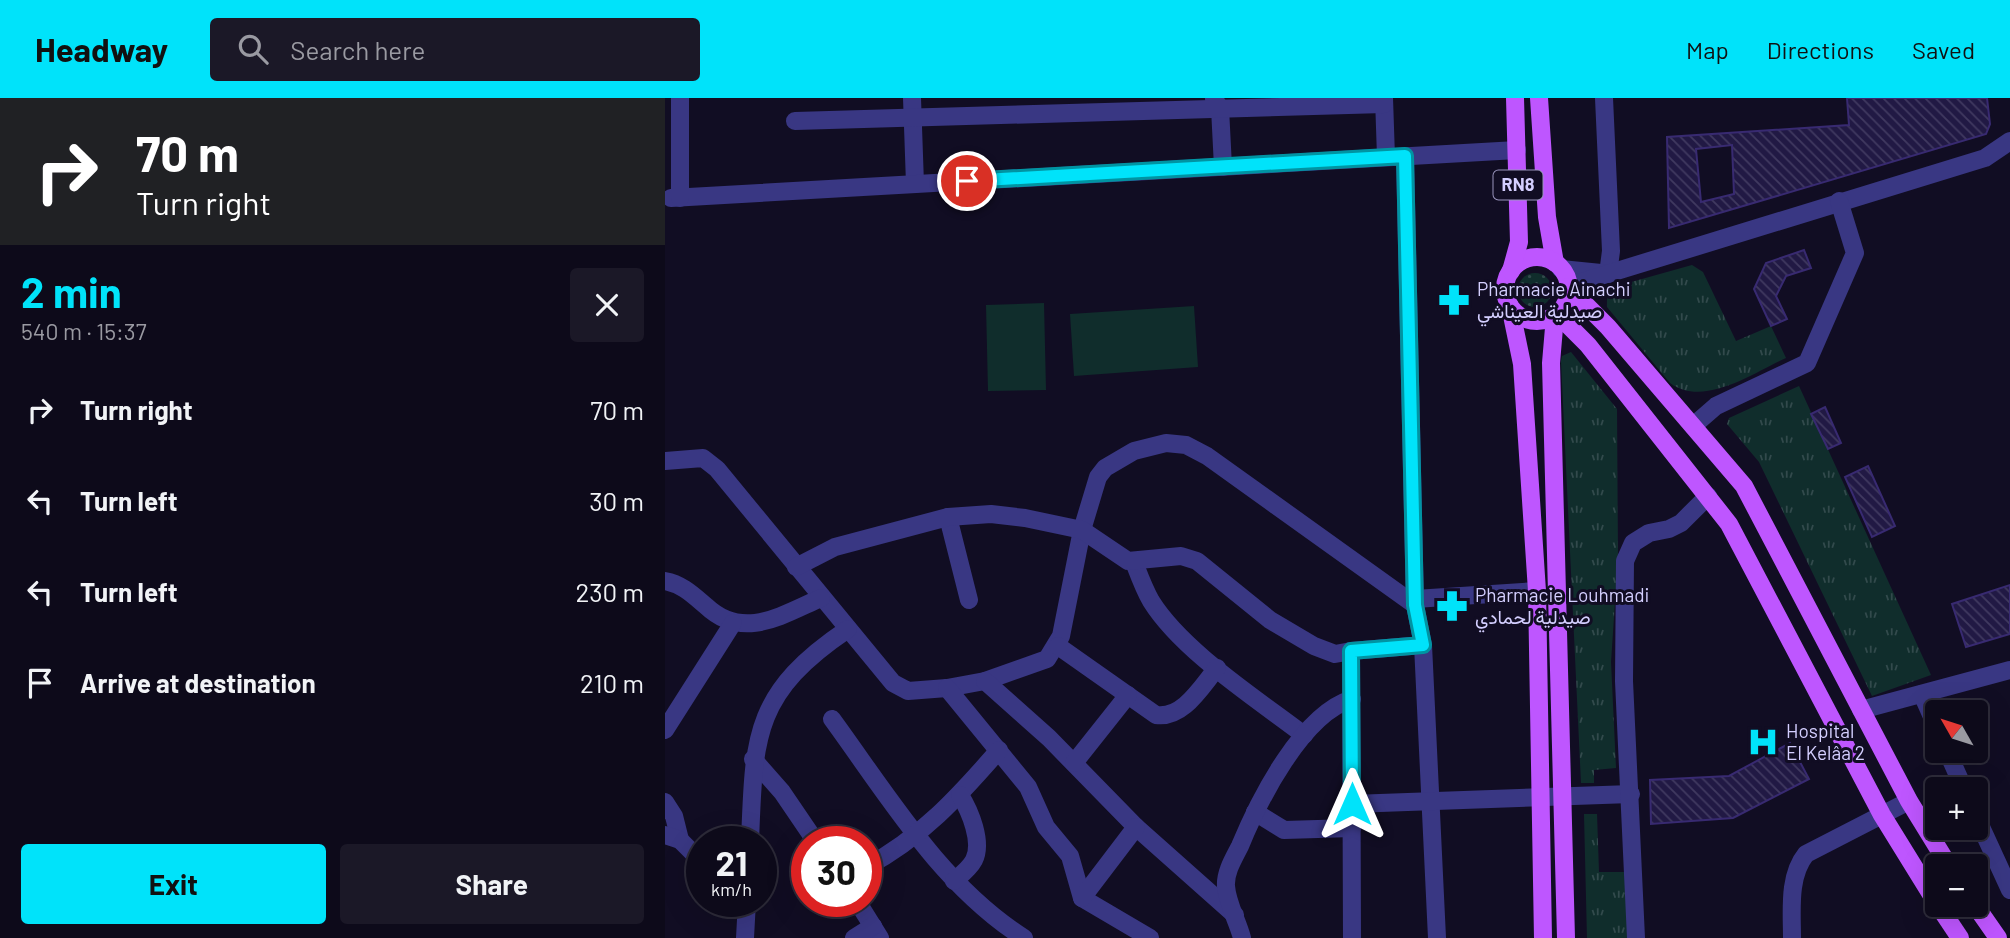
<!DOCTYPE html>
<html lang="en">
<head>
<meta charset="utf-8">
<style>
	:root { --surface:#0d0a1a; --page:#1b1827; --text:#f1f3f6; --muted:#9a9aa2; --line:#2d2b39; --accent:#00e3fa }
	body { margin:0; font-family:Barlow,Vazirmatn,sans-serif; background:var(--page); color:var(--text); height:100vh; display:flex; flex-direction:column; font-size:26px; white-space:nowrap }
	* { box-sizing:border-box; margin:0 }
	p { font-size:23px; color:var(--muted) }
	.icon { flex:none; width:38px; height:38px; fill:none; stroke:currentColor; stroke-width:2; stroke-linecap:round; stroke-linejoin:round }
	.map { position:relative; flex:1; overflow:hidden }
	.sheet { display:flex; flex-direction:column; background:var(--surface); width:665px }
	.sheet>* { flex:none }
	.guide { background:#202124; color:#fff; overflow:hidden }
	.needle { width:46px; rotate:309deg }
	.controls { position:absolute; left:1260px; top:602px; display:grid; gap:14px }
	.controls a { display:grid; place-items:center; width:63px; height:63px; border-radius:7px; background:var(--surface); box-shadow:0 7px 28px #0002,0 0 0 2px var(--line); font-size:35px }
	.speed { position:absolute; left:21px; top:728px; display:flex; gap:14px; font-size:35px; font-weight:700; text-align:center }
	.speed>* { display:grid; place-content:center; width:91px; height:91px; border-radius:50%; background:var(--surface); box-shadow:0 7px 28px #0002,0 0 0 2px var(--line); line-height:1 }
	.speed small { font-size:18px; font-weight:400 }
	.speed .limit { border:10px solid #d22; background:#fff; color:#111 }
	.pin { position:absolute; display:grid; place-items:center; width:60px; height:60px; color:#fff; margin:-30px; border:4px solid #fff; border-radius:50%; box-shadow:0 2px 7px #0007 }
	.me { position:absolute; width:77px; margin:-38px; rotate:0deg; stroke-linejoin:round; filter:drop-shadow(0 0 5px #0008) }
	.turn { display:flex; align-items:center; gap:24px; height:147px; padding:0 21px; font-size:32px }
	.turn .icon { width:91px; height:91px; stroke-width:2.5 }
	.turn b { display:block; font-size:49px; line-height:60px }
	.round { display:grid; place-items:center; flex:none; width:74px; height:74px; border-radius:7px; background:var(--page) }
	.overview { display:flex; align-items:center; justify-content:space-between; height:119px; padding:0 21px }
	h1 { font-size:42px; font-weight:700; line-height:52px; color:var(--accent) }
	.action { display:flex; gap:14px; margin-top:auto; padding:14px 21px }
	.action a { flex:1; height:80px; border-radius:7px; background:var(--accent); color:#111; font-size:28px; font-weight:700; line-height:80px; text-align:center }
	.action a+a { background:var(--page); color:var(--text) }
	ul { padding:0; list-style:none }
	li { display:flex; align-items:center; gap:21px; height:91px; padding:0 21px }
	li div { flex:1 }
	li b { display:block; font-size:26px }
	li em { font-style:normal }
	header { display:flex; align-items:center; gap:42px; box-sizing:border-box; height:98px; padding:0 35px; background:var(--accent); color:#111 }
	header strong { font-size:33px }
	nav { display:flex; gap:38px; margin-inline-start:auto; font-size:24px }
	.search { width:490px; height:63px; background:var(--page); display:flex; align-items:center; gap:18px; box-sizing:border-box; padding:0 24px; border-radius:7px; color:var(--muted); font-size:26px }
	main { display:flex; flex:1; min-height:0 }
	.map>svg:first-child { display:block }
</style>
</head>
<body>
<header>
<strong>Headway</strong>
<div class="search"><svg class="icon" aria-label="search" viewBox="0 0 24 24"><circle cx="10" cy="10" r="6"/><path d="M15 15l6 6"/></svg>Search here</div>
<nav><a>Map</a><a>Directions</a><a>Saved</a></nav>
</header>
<main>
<section class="sheet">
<div class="guide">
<div class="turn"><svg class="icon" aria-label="right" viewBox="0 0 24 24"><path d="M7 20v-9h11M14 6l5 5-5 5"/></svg><div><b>70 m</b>Turn right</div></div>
</div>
<div class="overview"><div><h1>2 min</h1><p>540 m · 15:37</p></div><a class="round"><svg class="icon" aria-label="close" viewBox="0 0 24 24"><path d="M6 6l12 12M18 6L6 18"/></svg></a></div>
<ul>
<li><svg class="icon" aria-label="right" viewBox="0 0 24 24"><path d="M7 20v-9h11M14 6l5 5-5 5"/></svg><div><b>Turn right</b></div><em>70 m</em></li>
<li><svg class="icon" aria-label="left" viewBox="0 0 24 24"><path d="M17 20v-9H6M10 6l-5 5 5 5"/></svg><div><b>Turn left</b></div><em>30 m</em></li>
<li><svg class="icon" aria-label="left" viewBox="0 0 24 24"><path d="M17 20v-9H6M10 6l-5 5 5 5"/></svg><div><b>Turn left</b></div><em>230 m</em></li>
<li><svg class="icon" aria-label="arrive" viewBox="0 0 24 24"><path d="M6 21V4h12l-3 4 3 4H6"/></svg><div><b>Arrive at destination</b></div><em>210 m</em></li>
</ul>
<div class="action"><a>Exit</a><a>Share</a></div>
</section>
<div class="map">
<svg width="1345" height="840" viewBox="0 0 1345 840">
	<defs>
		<pattern id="grass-dots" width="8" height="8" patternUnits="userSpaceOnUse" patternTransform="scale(1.75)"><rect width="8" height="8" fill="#102d2c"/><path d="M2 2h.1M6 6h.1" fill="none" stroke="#324a4c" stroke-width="1.8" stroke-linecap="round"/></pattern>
		<pattern id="park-tufts" width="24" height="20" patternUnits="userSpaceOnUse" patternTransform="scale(1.75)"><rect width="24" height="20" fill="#102d2c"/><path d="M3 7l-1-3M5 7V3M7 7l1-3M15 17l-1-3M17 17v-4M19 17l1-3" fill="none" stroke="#324a4c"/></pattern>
		<pattern id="building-back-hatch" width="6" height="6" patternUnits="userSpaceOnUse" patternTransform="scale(1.75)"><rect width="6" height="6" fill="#211944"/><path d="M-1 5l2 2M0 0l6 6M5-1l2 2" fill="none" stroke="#403960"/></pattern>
	</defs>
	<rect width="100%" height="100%" fill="#110d23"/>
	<circle fill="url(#grass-dots)" cx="870" cy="192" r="17"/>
	<g fill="url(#park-tufts)">
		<path d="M1027,167L1038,174L1071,243L1106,228L1121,260C1088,275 1039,310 1005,285L942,209C942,198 942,194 952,188Z"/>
		<path d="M906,254L952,311L953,459L946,564L951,670L929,672V685H916L896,263L897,258Z"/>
		<path d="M1134,288L1266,577L1207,598L1094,364L1062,326L1064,320Z"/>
		<path d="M919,716H932L934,774H962L964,840H922Z"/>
	</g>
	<g fill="#102d2c">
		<path d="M379,205L381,292L323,293L321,207Z"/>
		<path d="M529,208L533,269L409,278L405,216Z"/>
	</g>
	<g fill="url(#building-back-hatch)" stroke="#382a71" stroke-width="2" fill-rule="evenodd">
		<path d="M1182,0H1322L1325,26L1321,36L1004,130L1002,39L1184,27ZM1067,47L1069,96L1036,104L1031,51Z"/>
		<path d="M1139,152L1146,170L1121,178L1111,198L1122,221L1106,228L1089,191L1101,165Z"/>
		<path d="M1160,309L1176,345L1163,351L1146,316Z"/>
		<path d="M1203,368L1230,428L1207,439L1180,379Z"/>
		<path d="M1345,487V536L1301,549L1287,506Z"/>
		<path d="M1125,645L1144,681L1068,720L986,726L985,682L1064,678Z"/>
	</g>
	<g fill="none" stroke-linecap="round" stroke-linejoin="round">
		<g stroke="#393783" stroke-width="18">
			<path d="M247,0L250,86"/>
			<path d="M719,0L721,59"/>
			<path d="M939,0L946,153L943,176"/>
			<path d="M549,1L555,10L558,69"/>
			<path d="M130,23L719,6"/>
			<path d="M740,58L750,507L758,547L772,840"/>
			<path d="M6,100L852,52"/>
			<path d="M15,100V0"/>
			<path d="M896,171L936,175"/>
			<path d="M903,188L1320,60L1345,43"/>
			<path d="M1028,328L1051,308L1142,265L1190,155L1174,103"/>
			<path d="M0,363L38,360L52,371L228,585L243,593L282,590L320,583L382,561L396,538L417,432L433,379L440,370L469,353L501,345L521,347L542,358L750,507"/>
			<path d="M283,419L304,502"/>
			<path d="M469,464C474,477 479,491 486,503C517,553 592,601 639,637"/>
			<path d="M131,469L170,449L283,419L326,416L360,420L417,432L463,463L516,458L532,463L605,522L649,548L670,556L686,553"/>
			<path d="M0,483C17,486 28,497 41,508C78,543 117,517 156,500"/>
			<path d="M750,501L872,493"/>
			<path d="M393,548L491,617C518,621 536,589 552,570"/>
			<path d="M320,583L384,640L471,729L570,817"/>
			<path d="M282,590L363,689L381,729L405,758L417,800L485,840"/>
			<path d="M1257,596L1272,630"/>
			<path d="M1196,612L1345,572"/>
			<path d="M167,621C224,699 276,787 359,840"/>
			<path d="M0,632L68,525"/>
			<path d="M1282,653L1299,691"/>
			<path d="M88,661L117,694L151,744"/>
			<path d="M409,665L463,597"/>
			<path d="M0,704L9,718L15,742"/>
			<path d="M687,706L966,696"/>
			<path d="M590,714L619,732L687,730"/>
			<path d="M1311,718L1345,792"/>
			<path d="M0,737L15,742L37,764"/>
			<path d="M85,744C89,638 88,595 183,531"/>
			<path d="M201,769C256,740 294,698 334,652"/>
			<path d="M289,783C296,777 305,770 309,762C318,744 305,713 295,697"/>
			<path d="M417,800L471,729"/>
			<path d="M192,803L215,840"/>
			<path d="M80,840L82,803"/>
			<path d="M189,840L208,828"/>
			<path d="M577,840C573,824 562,805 561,788C560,774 569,760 575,748C594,702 637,616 687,601"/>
			<path d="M687,840L686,553L758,547"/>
			<path d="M971,840L959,583L960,463L968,445L984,435L1004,431L1016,425L1043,398"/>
			<path d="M1127,840C1127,813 1123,778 1141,756L1244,703"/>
		</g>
		<g stroke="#be56ff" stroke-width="18">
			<path d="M874,0L882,119L890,165"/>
			<circle cx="872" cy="191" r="32"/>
			<path d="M846,173L854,144L850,0"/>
			<path d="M903,189L943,229L1079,388L1244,703L1284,768"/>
			<path d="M845,208L857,266L872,493L878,840"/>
			<path d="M892,216L923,247L1064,426L1217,717L1272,806"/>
			<path d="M890,218L886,265L901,840"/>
			<path d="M1273,807L1295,840"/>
			<path d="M1310,807L1333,840"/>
		</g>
	</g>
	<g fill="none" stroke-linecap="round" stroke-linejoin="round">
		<defs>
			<path id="route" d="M302,83L740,58L750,507L758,547L686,553L687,706"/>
		</defs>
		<use href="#route" stroke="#0094a2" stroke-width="18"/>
		<use href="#route" stroke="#00e3fa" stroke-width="12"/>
	</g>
	<defs>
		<symbol id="pharmacy-bare" viewBox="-9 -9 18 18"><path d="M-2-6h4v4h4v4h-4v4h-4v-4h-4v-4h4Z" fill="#00e3fa" stroke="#110d23" stroke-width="2.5" paint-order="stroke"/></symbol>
		<symbol id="hospital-bare" viewBox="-9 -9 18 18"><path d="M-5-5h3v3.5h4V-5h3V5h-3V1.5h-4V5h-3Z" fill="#00e3fa" stroke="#110d23" stroke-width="2.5" paint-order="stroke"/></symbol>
	</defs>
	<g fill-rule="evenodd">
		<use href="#pharmacy-bare" x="767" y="180" width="44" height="44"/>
		<use href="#pharmacy-bare" x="765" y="486" width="44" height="44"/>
		<use href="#hospital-bare" x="1076" y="622" width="44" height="44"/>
	</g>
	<g text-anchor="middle" stroke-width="6" stroke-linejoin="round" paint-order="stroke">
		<rect fill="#110d23" stroke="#9a95bd" stroke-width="2" x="828.5" y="72.5" width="49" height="29" rx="5"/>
		<g font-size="18" font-weight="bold" fill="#d4cfff">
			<text x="853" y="93">RN8</text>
		</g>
		<g font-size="19" fill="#d4cfff" stroke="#110d23" text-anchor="start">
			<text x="812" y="198">Pharmacie Ainachi<tspan x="812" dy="22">صيدلية العيناشي</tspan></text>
			<text x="810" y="504">Pharmacie Louhmadi<tspan x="810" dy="22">صيدلية لحمادي</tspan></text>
			<text x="1121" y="640">Hospital<tspan x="1121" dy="22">El Kelâa 2</tspan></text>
		</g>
	</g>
</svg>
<div class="controls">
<a><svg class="needle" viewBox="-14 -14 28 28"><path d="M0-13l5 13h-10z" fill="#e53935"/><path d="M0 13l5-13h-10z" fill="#9a9aa2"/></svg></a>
<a>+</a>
<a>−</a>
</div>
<div class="speed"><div>21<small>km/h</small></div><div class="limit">30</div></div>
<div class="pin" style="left:302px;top:83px;background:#d93025"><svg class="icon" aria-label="arrive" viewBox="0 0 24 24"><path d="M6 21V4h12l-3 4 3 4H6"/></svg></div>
<svg class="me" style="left:687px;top:706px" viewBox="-20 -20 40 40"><path d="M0-17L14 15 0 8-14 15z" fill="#00e3fa" stroke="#fff" stroke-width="4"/></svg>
</div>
</main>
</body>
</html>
